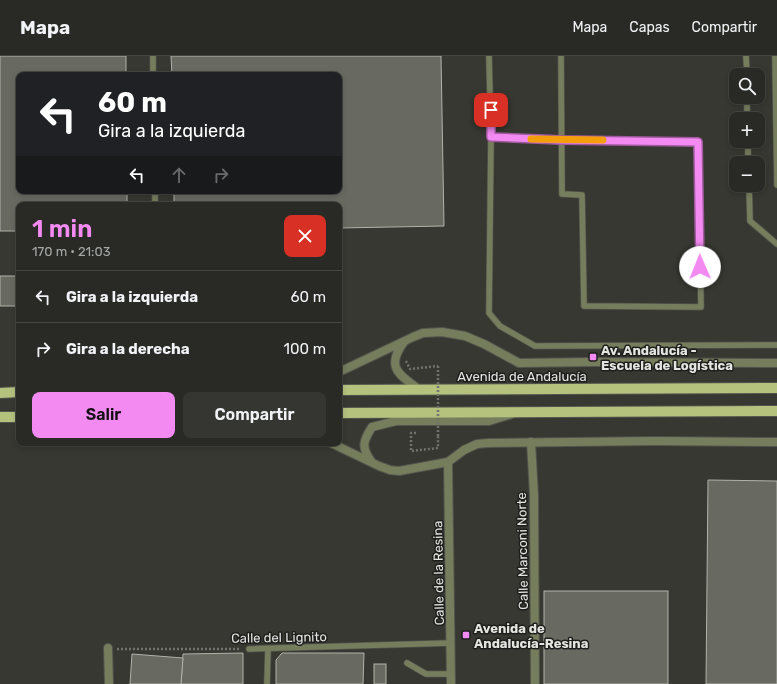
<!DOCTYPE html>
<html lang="es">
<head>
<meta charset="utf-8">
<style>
	:root { --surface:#292a25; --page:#353632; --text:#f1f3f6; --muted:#a5a7a7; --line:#454642; --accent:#f38af2 }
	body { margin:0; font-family:Rubik,sans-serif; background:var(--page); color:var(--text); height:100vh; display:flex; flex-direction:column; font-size:15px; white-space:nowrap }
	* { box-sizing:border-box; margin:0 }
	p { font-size:13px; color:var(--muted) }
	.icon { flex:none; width:22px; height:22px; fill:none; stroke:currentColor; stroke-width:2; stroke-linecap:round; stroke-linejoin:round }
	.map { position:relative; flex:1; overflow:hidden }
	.drawer { position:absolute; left:16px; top:146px; width:326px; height:244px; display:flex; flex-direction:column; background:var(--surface); border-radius:8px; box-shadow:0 2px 6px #0003,0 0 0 1px var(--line) }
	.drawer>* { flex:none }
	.hud { position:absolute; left:16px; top:16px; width:326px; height:122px; border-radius:8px; box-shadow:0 2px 6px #0003,0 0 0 1px var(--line); background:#202124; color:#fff; overflow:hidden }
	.fabs { position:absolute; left:729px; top:12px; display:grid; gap:8px }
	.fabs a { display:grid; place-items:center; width:36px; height:36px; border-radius:8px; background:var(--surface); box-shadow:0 2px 6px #0003,0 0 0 1px var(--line); font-size:20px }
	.pin { position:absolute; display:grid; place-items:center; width:34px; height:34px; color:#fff; margin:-17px; border-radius:8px; box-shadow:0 2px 6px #0006 }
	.me { position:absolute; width:44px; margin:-22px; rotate:359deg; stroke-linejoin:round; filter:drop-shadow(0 0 3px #0008) }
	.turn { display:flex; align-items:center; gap:14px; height:84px; padding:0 16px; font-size:18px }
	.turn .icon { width:52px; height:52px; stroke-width:2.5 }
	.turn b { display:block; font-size:28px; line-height:34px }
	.lanes { display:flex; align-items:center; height:38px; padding:0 16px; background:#0003; justify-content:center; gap:20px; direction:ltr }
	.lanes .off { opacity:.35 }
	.round { display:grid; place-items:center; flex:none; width:42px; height:42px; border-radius:8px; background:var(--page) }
	.headline { display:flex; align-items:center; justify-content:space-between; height:68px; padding:0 16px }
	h1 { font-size:24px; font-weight:600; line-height:30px; color:var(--accent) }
	.cta { display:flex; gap:8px; margin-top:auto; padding:8px 16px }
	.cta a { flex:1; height:46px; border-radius:8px; background:var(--accent); color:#111; font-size:16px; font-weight:600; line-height:46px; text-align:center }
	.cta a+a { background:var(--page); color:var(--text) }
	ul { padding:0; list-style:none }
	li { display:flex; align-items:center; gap:12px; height:52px; padding:0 16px; border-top:1px solid var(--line) }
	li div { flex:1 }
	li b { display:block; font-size:15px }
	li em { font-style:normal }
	header { display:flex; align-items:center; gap:24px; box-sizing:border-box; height:56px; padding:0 20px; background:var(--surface); border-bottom:1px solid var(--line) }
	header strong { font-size:19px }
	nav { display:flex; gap:22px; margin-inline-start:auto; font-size:14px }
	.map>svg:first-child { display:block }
</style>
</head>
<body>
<header>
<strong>Mapa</strong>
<nav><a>Mapa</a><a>Capas</a><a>Compartir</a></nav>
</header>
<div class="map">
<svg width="777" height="628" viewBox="0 0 777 628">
	<rect width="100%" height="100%" fill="#373831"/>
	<g fill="#686a62" stroke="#b1b3ab">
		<path d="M0,0H126V19H19V135H127V149H19V175H0Z"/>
		<path d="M171,0H441L444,170L339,172V149H174V135H339V19H172Z"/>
		<rect x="0" y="220" width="16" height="30"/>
		<path d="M708,424L777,425V628H706Z"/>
		<rect x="544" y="535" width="124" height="93"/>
		<path d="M243,597V628H181L183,598Z"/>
		<path d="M282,597H364L363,628H276V604Z"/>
		<path d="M132,598L183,602L181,628H130Z"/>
		<rect x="374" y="608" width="12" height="20"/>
	</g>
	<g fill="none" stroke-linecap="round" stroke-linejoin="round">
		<defs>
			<g id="service">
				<path d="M153,0V19"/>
				<path d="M489,0L491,81L489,257L500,270L535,290L777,289"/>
				<path d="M746,0L747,19"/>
				<path d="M775,0L777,129"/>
				<path d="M747,41V63"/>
				<path d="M491,81L561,84L698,86L701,251L584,250L582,139L562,138L561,0"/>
				<path d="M748,85V107"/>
				<path d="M749,129L750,165L777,188"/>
				<path d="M155,135V149"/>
				<path d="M249,593L451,587"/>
				<path d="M407,607L426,618H451"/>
				<path d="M267,628L268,593"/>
			</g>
			<g id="minor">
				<path d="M404,286C385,311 399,319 420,334"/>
				<path d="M339,316L413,281L423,277L442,276L465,280L484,288L519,307L593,306L777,307"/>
				<path d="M531,386L534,439L535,628"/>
				<path d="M331,387L379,410L390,414L399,415L448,406L464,394L477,388L488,387L655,385L777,386"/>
				<path d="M371,405C361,391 363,385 372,371L396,365H489L512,358"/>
				<path d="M448,406L451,628"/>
				<path d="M108,592L109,628"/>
			</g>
			<g id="primary">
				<path d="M339,334L777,332"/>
				<path d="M0,337L19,336"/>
				<path d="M339,357L777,355"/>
				<path d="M0,361H19"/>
			</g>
		</defs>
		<use href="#service" stroke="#53544d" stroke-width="7"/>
		<use href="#minor" stroke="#53544d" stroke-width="10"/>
		<use href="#primary" stroke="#53544d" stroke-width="12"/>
		<g stroke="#72736d" stroke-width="2.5" stroke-dasharray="2 2" stroke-linecap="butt">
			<path d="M406,305L410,313L438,310"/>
			<path d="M416,377H411V395L438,392V380"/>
			<path d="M117,593H240"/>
		</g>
		<use href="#service" stroke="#767d5d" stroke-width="5.5"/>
		<use href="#minor" stroke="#767d5d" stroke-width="8"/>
		<use href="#primary" stroke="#b4c27e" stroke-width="10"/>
		<path stroke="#72736d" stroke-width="2.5" stroke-dasharray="2 2" stroke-linecap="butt" d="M438,380V310"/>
	</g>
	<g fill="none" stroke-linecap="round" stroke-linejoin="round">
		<defs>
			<path id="route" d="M491,54V81L561,84L698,86L700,211"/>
		</defs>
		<use href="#route" stroke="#9e5a9d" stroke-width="10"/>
		<use href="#route" stroke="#f38af2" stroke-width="7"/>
		<path stroke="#f59e0b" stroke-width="7" d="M531,83L603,84"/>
	</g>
	<g fill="#f38af2" stroke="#1e1f1c" stroke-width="1.5">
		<rect x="589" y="297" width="8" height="8" rx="2"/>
		<rect x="462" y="575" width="8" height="8" rx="2"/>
	</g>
	<g text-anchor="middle" stroke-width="3" stroke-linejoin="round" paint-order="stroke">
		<g font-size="13" font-weight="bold" fill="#e4e5e1" stroke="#1e1f1c" text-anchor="start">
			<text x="601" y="299">Av. Andalucía -<tspan x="601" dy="15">Escuela de Logística</tspan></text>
			<text x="474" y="577">Avenida de<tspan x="474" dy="15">Andalucía-Resina</tspan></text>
		</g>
		<g font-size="13" fill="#e4e5e1" stroke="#1e1f1c">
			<text x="522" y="325">Avenida de Andalucía</text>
			<text transform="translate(522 495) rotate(-91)" y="5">Calle Marconi Norte</text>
			<text transform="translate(438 517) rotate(-91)" y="5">Calle de la Resina</text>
			<text transform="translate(279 581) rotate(-1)" y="5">Calle del Lignito</text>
		</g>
	</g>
</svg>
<div class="fabs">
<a><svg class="icon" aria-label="search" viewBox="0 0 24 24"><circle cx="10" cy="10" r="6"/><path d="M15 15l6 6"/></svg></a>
<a>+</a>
<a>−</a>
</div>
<div class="pin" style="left:491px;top:54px;background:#d93025"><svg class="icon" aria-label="arrive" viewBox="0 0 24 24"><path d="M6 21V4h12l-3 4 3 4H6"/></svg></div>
<svg class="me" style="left:700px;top:211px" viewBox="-20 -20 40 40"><circle r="19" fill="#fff"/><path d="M0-13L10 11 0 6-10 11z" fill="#f38af2"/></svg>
<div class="hud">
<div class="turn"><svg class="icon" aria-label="left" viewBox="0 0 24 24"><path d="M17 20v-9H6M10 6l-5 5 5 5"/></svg><div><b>60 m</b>Gira a la izquierda</div></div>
<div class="lanes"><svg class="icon" aria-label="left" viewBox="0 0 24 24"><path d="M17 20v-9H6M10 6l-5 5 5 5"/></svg><svg class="icon off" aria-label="ahead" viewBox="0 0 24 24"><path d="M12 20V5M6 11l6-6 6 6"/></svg><svg class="icon off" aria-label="right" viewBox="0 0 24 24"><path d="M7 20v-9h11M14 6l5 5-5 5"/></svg></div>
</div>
<section class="drawer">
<div class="headline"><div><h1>1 min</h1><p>170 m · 21:03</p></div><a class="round" style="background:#d93025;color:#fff"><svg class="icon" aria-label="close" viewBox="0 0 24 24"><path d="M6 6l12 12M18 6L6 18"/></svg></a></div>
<ul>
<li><svg class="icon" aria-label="left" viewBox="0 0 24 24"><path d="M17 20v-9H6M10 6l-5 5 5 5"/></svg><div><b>Gira a la izquierda</b></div><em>60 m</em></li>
<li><svg class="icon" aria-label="right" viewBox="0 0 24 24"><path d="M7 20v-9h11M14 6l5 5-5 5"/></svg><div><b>Gira a la derecha</b></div><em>100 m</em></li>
</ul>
<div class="cta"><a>Salir</a><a>Compartir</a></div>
</section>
</div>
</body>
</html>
